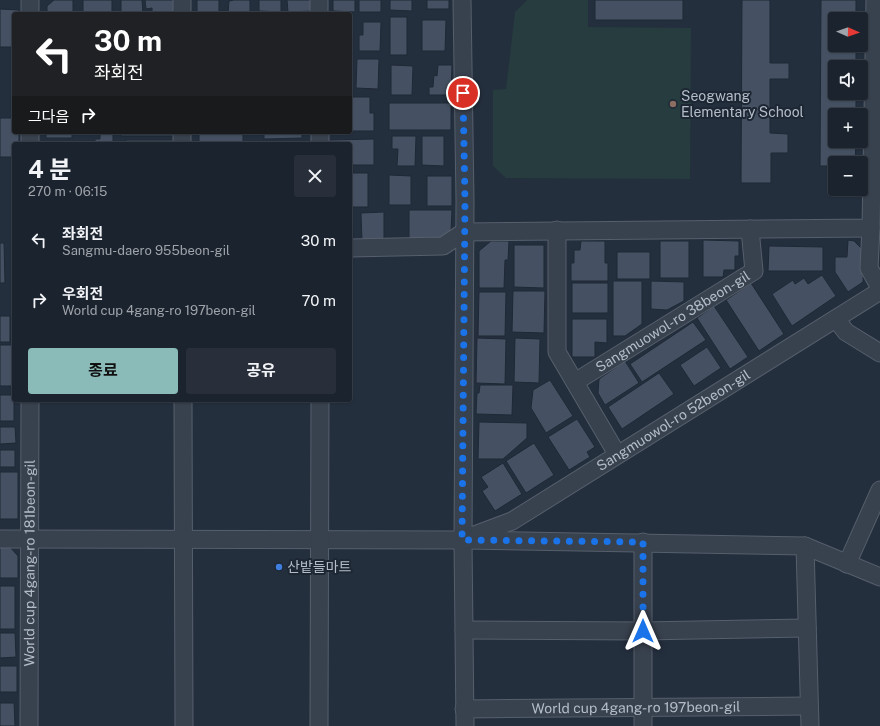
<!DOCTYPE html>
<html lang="ko">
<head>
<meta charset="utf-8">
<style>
	:root { --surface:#1b232e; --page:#282f3a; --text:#f1f3f6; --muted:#a0a4aa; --line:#39404a; --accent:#8bbbb9 }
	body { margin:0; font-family:"Public Sans","Noto Sans KR",sans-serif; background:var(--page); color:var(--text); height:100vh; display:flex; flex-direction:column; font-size:15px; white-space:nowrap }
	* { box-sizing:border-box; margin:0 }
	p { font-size:13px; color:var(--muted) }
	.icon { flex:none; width:22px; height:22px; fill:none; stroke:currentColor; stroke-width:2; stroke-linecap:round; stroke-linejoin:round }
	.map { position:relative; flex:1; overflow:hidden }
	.details { position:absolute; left:12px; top:142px; width:340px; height:260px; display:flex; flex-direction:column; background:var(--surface); border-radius:4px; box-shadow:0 1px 3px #0004,0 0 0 1px var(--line) }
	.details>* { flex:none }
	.hud { position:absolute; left:12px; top:12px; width:340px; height:122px; border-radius:4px; box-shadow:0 1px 3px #0004,0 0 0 1px var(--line); background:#202124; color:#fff; overflow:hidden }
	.needle { width:26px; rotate:92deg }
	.controls { position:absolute; left:828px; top:12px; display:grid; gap:8px }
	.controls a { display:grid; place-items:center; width:40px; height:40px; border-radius:4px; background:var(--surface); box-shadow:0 1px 3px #0004,0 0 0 1px var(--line); font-size:20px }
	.pin { position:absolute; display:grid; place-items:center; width:34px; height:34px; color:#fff; margin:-17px; border:2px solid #fff; border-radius:50%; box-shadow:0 1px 4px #0007 }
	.me { position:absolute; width:44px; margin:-22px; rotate:0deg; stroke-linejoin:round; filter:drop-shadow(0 0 3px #0008) }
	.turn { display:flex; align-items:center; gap:14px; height:84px; padding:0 16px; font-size:18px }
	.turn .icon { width:52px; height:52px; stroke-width:2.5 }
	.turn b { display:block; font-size:28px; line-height:34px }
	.then { display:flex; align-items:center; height:38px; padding:0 16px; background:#0003; gap:8px; font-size:15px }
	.round { display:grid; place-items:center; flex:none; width:42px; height:42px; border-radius:4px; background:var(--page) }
	.summary { display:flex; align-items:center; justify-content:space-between; height:68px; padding:0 16px }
	h1 { font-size:24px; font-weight:700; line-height:30px }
	.action { display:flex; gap:8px; margin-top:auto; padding:8px 16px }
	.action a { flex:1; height:46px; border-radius:4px; background:var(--accent); color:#111; font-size:16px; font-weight:700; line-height:46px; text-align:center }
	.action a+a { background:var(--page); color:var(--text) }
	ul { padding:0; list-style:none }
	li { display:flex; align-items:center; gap:12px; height:60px; padding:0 16px }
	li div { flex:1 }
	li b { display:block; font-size:15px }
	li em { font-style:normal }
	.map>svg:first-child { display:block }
</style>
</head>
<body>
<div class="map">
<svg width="880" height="726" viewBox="0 0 880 726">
	<rect width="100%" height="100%" fill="#242f3e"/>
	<path fill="#263c3f" d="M527,0H588V27L691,28L690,179L506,178L493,166V90L506,89L515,12Z"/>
	<g fill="#455162" stroke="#1f2835">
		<path d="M54,0H73V14H47V6Z"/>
		<rect x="83" y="0" width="29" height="14"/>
		<path d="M121,0H142L143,14H121Z"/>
		<path d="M145,0H178V14H152V8L146,9Z"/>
		<rect x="197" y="0" width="22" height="14"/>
		<path d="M234,0H250V13H228L229,1Z"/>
		<path d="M259,0H281V12L259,11Z"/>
		<path d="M287,0H313L314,11L288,12Z"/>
		<path d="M333,0H355V12L333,11Z"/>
		<rect x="359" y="0" width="22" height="12"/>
		<path d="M390,0H412V11L390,10Z"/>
		<rect x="427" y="0" width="22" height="9"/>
		<rect x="595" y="0" width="88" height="20"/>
		<path d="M742,0H770V63H789V79H770V133L788,134V153H771V183H741Z"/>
		<path d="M821,0H856V19H835V45H856V67H835V93H856V115H835V141H856L855,163H835V181H828L829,166H820Z"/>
		<path d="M0,9L19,10V14H14V47H0Z"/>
		<rect x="390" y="17" width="17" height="38"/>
		<path d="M422,20H446L445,51H422Z"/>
		<path d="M363,22H381L380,51H359V35H363Z"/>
		<rect x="350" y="24" width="2" height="29"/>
		<path d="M357,59H379L378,89L356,88Z"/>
		<path d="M391,65L413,66L412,95H391Z"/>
		<path d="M438,65H452L451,95H429V87H433L434,75L437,76Z"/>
		<path d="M350,97H370V113H374V131H350Z"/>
		<rect x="389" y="103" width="62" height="27"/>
		<path d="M0,118H14V132H19V144H14V157H0Z"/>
		<rect x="46" y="132" width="26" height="6"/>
		<rect x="121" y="132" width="53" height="4"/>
		<rect x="199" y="132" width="44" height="12"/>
		<path d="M264,132H302V138L264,139Z"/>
		<path d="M100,133H113V144H95V139H100Z"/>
		<path d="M392,136H416L415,166H397L398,149H392Z"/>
		<path d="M422,136H444V166L422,165Z"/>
		<path d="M374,139V165H350V144H330L329,140Z"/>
		<rect x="126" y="140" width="47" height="4"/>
		<rect x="350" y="173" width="18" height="34"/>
		<path d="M389,175L411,176V205H389Z"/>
		<rect x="427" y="176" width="25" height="30"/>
		<path d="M409,210H452L451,231L443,243H409Z"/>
		<path d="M350,212H352L353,242H350Z"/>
		<path d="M384,212V242H362L361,213Z"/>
		<path d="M703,240L739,241V256H735V270H724L723,277H703Z"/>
		<path d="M848,240L854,241L864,251L863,282L848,292L835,272V257H847Z"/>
		<path d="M491,241H509L508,260H505L504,288H479V251Z"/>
		<path d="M581,241H605V263H608V281H571V263H574V250H580Z"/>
		<rect x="660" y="241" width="29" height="37"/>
		<path d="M0,243H4L5,283H0Z"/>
		<path d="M514,245H544V288L514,287Z"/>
		<path d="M769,246L823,247V271H768Z"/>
		<rect x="617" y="252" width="33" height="27"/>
		<path d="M822,275L836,296L792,326L772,294L793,280L795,284L804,278L808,284Z"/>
		<path d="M613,281H642V324L625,336H613Z"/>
		<path d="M651,281L684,282V301L667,310L651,309Z"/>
		<rect x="572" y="283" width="36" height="30"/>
		<path d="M751,283L784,334L759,351L726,300Z"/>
		<path d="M513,291H545L544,333L512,332Z"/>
		<path d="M479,292H506L505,336H478Z"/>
		<path d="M714,306L748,357L730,369L697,318Z"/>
		<rect x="0" y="316" width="10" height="26"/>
		<path d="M572,319H607V343L595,342V357H572Z"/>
		<path d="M693,322L706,340L642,382L630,364Z"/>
		<path d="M477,338L506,339L505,384L476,383Z"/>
		<path d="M515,338L540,339L539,383L514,382Z"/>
		<rect x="0" y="345" width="14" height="41"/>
		<path d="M707,347L721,368L694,386L680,365Z"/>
		<path d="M625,361L639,383L605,405L598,393L599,379Z"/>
		<path d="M659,373L674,394L622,429L608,407Z"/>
		<path d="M550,380L573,416L546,433L531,408L533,390Z"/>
		<path d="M480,385H513L512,415L476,414L477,393H479Z"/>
		<rect x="0" y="395" width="14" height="26"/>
		<path d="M577,419L595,447L587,452L590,457L569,470L548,437Z"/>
		<path d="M479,422L527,423V438L503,459H478Z"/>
		<path d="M0,427H15L16,443L0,444Z"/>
		<path d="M534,443L554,475L526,493L506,461Z"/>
		<rect x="0" y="450" width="15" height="17"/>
		<path d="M503,463L522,494L495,511L482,491L488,487L481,477Z"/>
		<rect x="0" y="472" width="18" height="47"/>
		<path d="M0,546H9L18,556V578H0Z"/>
		<rect x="0" y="586" width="15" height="43"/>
		<path d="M0,633H15L16,657L0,658Z"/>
		<rect x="0" y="666" width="17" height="26"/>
		<path d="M0,703H14L15,726H0Z"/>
	</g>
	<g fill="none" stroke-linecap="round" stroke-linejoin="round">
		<defs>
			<g id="minor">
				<path d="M182,0V14"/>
				<path d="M319,0V14"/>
				<path d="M462,0L465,201L463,540L465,726"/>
				<path d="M30,14V0"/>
				<path d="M30,132V144"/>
				<path d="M182,132V144"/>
				<path d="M320,132V144"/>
				<path d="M871,228L869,268L880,288"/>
				<path d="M557,230V352L617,454"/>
				<path d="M350,248L443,246L464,232L871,228L875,0"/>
				<path d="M836,319L846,332L880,353"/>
				<path id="s1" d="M575,382L754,271L750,229"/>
				<path d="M183,400L184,726"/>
				<path id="s2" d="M472,536L512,521L880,291"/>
				<path d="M0,539L463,540L805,546L880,577"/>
				<path d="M805,546L810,726"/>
				<path d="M847,564L880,490"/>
				<path d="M464,630L643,631L807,628"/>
				<path id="s3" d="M464,709L808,706"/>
				<path id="s4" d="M29,726L30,400"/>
				<path d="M319,726L320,400"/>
				<path d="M643,726V542"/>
			</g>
		</defs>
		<use href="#minor" stroke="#565f6c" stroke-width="19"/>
		<use href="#minor" stroke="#38414e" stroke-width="17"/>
	</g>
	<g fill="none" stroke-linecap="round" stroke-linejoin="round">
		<path stroke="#1a73e8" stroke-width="7" stroke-dasharray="0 12.6" d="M463,93L465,201L462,540L643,542V631"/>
	</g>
	<circle fill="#8d6e63" stroke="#1d2633" stroke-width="1.5" cx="673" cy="104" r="4"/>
	<circle fill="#3f7fe0" stroke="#1d2633" stroke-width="1.5" cx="279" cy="567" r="4"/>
	<g text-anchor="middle" stroke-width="4" stroke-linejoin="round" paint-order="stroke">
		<g font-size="14" fill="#b4bcc9" stroke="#1d2633" text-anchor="start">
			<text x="681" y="101">Seogwang<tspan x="681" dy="16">Elementary School</tspan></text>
			<text x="287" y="572">산밭들마트</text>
		</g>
		<g font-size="14" fill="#b4bcc9" stroke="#1d2633">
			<text dy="5" stroke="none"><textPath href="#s1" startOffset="115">Sangmuowol-ro 38beon-gil</textPath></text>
			<text dy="5" stroke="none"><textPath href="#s2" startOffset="233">Sangmuowol-ro 52beon-gil</textPath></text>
			<text dy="5" stroke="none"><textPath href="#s4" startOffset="163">World cup 4gang-ro 181beon-gil</textPath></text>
			<text dy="5" stroke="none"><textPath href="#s3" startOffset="172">World cup 4gang-ro 197beon-gil</textPath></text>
		</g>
	</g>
</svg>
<div class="controls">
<a><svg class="needle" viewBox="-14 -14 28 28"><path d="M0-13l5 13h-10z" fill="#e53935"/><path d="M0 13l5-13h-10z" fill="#a0a4aa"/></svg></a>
<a><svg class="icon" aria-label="sound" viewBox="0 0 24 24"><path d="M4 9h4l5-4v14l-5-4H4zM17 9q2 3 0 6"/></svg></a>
<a>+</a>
<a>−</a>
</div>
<div class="pin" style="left:463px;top:93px;background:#d93025"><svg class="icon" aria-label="arrive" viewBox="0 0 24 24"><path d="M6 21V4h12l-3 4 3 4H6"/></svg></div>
<svg class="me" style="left:643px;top:631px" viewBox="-20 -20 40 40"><path d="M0-17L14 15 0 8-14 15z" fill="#1a73e8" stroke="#fff" stroke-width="4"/></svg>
<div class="hud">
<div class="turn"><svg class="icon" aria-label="left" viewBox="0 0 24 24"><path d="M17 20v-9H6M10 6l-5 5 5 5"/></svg><div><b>30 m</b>좌회전</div></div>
<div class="then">그다음<svg class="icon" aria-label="right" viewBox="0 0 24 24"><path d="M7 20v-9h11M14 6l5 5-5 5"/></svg></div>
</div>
<section class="details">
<div class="summary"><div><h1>4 분</h1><p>270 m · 06:15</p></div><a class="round"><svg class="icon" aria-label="close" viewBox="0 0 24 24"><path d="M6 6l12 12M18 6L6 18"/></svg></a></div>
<ul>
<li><svg class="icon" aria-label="left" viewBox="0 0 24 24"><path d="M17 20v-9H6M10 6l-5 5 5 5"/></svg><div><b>좌회전</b><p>Sangmu-daero 955beon-gil</p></div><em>30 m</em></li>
<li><svg class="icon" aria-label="right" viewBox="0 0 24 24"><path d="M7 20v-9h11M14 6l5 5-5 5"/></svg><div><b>우회전</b><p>World cup 4gang-ro 197beon-gil</p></div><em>70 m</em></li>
</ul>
<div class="action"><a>종료</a><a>공유</a></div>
</section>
</div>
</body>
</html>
